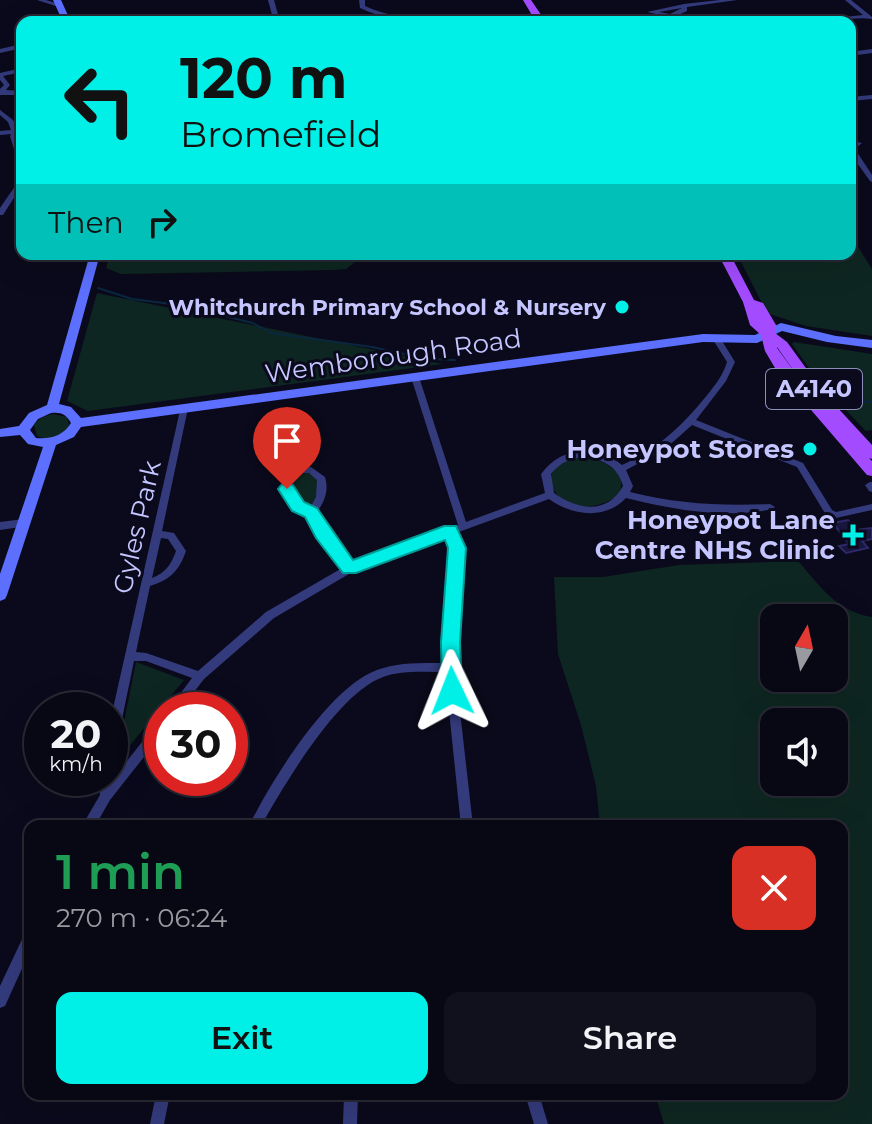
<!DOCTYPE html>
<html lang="en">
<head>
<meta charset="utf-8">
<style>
	:root { --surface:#080815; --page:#11111e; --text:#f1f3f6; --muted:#989aa0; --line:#292934; --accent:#00f0e7 }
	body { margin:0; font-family:Montserrat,sans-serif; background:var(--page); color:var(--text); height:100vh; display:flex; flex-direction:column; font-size:30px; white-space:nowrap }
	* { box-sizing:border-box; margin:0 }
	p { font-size:26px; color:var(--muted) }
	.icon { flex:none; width:44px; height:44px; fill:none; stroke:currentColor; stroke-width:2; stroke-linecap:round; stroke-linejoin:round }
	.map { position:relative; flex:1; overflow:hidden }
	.drawer { position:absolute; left:24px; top:820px; width:824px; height:280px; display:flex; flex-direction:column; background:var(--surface); border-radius:16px; box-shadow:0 8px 32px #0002,0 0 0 2px var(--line) }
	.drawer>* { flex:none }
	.top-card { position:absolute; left:16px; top:16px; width:840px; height:244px; border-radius:16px; box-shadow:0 8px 32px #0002,0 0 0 2px var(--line); background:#00f0e7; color:#111; overflow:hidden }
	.needle { width:52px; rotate:9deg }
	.controls { position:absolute; left:760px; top:604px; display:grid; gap:16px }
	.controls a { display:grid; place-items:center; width:88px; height:88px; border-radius:16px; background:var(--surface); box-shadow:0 8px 32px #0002,0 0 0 2px var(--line); font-size:40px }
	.speed { position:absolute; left:24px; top:692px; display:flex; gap:16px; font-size:40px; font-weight:700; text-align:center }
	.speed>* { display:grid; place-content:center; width:104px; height:104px; border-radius:50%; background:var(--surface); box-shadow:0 8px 32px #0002,0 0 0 2px var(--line); line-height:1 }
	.speed small { font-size:20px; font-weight:400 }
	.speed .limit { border:12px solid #d22; background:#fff; color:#111 }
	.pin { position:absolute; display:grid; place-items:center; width:68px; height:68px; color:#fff; margin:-82px -34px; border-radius:50% 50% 50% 0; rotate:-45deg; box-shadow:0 0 8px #0007 }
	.pin .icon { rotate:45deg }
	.me { position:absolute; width:88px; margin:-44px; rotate:358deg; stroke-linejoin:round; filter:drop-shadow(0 0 6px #0008) }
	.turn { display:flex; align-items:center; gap:28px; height:168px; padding:0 32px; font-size:36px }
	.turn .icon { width:104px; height:104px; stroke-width:2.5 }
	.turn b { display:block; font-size:56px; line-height:68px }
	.then { display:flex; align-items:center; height:76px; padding:0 32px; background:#0003; gap:16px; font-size:30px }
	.round { display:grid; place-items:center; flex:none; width:84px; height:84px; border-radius:16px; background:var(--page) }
	.headline { display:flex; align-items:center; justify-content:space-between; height:136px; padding:0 32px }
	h1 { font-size:48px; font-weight:600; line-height:60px; color:#1e9e55 }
	.action { display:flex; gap:16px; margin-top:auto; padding:16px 32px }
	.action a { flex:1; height:92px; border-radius:16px; background:var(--accent); color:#111; font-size:32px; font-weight:600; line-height:92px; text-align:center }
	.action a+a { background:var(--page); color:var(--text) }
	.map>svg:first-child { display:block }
</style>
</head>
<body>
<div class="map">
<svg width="872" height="1124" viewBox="0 0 872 1124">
	<rect width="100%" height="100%" fill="#0b0a1c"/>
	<g fill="#0e2621" fill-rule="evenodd">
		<path d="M850,234L872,269V336L806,326L767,313L737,254H850Z"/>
		<path d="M110,254H363L364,255L346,269L332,270L121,274L106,268Z"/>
		<path d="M97,293L443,364L88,411L67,401Z"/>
		<path d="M794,342L872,354V430L866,431L819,382L792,344Z"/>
		<path d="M52,414L67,417L70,428C60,437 50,441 37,436L34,425L41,418Z"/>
		<path d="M577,457C597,457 609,463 622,478L620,494C597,511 561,515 550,481C553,465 563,463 577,457Z"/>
		<path d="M306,472L316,476L322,489L311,509L299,505L291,488L295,477Z"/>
		<path d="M798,561C821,587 836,611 872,617V1124H664L655,1094H842V826H600L596,786L581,725L558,654L554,577H603L679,565ZM774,618H834V678H774ZM774,722H834V782H774Z"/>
		<path d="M136,662L184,680L116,762Z"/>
	</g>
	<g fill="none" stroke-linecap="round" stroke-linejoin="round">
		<g stroke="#0a2740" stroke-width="2">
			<path d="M98,288L132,299L179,305L253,323L271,333L372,347L427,359L455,360"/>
			<path d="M827,385L846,399L872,402"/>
		</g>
	</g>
	<path fill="#19163d" stroke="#2c2869" stroke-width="2" d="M848,520L855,530L872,528V539L862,541L868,548L846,553L839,546L849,544L833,523Z"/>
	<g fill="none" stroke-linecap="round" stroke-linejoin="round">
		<g fill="#343b7c" fill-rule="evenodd">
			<path d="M37,0H46L62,5L59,7Z"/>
			<path d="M268,0H274L280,22H274Z"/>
			<path d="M359,0H365V6C410,28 487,18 537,13L540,15L537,17C485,22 408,31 360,8Z"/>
			<path d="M720,0H737L687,7V11L674,17L678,22H672L669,17L647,12L684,4ZM682,8L670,14L659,12Z"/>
			<path d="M845,0H851L872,17V19C855,16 833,22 814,22L817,20L863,15Z"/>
			<path d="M139,15L166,20L169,22H157L137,18V16Z"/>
			<path d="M22,44V48L0,53V49Z"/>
			<path d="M872,49V53L850,56V52Z"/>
			<path d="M22,68V72L3,76L10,85L6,90L22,91V95H0V89L4,85L0,80V73Z"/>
			<path d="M872,95V99L850,101V97Z"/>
			<path d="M0,110L13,120L17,129L22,128V132L18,133L16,136L22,155V168L19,166L10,136L11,134L0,135V131L11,130L8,122L0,115Z"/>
			<path d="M857,142L862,143L855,149L872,175V182L870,181L850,153V147Z"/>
			<path d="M22,178V185L3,215H0V208L20,179Z"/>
			<path d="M716,335L719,336L735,362L726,381L696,420L803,463L832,510L836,512L872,504V510L836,518L826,515L797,467L692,425L664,450L626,470L633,486L630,492C678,504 720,506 770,504L775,507L773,509C725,519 674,510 626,498C605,520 573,516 549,499L456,533L462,548L455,667L473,826H461L445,672C425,672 401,670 383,677C338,693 284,785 261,826H249C271,781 329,687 377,670C398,662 423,663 445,663L452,548L447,536L354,571L274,618L204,679L180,710H168L192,678L146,661H134L116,748L114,752L110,753V722L181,406L184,405L188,408L162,531L174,533L186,551C179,571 170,580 150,586L136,652L146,653L198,671L266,612L344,567L308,515L295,508L282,489L283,478L293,468L311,467L325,477C329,490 325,502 316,513L352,563L458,525L411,377L412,375H418L419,377L466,522L545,493L541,474C561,446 596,444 622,465C658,449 684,424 708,394C716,384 723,375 727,362L712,338ZM586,457C604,460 618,467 623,486C607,515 578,510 554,493L551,474C561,462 570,458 586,457ZM298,473H309L317,480L316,497L310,508C296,501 286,486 298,473ZM161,538L168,539L176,551C171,565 165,573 152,578Z"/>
			<path d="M870,482H872V492L869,491L865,485Z"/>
			<path d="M24,519L29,523L27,526L0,530V522Z"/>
			<path d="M162,720V734L110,800L95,826H82L100,795L99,778H110V776L111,781L158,722Z"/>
			<path d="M30,931V951L5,1006L0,1008V986L25,933Z"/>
			<path d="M156,1094H170L164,1124H150Z"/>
			<path d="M344,1094H358L357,1124H343Z"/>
			<path d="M525,1094H539L548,1124H534Z"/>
		</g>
		<g fill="#5c6fff" fill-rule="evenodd">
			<path d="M53,0H61L71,22H63Z"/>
			<path d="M90,254H100L59,404L71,407L81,418L703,334L755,335L781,323L836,336L872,340V348L827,342L782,331L757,343L703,342L81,427L74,437L56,445L7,595L5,599L0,601V574L43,447L28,444L20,435L0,437V429L19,426L29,413L47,405ZM51,413C61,412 66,414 71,423C63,436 51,439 36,438L30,430L38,419Z"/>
		</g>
		<g fill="#a34cff" fill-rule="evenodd">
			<path d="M523,0H531L546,22H536Z"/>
			<path d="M718,254H730L754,300L763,303L776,325L775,333L787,342L824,393L872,445V459L869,458L872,461V476L867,475L775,368L765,351L761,335L750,325L743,302ZM777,347V348L799,378Z"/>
		</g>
	</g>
	<path fill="#00f0e7" stroke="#009c96" stroke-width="2" d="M287,483L293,485L304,502L317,508L353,560L444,526H456L466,548L460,642L462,691L459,697L452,699L445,697L442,691L441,642L448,548L445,540L356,573H343L316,538L305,517L292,511L278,489L281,485Z"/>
	<g fill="#00f0e7" stroke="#0b0a1c" stroke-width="3">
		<circle cx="622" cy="307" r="8"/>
		<circle cx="810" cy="449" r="8"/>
		<path d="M849 523h8v8h8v8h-8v8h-8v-8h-8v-8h8z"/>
	</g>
	<g text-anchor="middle" stroke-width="6" stroke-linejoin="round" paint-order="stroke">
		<g font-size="22" font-weight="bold" fill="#c5c6ff" stroke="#0b0a1c" text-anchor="end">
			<text x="606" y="315">Whitchurch Primary School &amp; Nursery</text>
		</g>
		<rect fill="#0b0a1c" stroke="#8d8ebb" stroke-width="2" x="766" y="369" width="96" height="40" rx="6"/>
		<g font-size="24" font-weight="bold" fill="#c5c6ff">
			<text x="814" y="397">A4140</text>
		</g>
		<g font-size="26" fill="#c5c6ff" stroke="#0b0a1c">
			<text transform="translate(393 356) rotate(-8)" y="9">Wemborough Road</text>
			<text transform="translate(137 527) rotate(-77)" y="9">Gyles Park</text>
		</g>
		<g font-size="26" font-weight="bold" fill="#c5c6ff" stroke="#0b0a1c" text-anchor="end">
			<text x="794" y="458">Honeypot Stores</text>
			<text x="835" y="529">Honeypot Lane<tspan x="835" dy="30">Centre NHS Clinic</tspan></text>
		</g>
	</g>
</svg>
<div class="controls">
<a><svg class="needle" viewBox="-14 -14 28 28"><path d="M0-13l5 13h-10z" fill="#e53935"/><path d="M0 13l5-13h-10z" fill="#989aa0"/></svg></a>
<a><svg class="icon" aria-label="sound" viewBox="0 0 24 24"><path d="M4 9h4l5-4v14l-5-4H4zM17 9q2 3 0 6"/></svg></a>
</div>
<div class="speed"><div>20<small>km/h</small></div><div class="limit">30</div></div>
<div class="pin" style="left:287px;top:489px;background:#d93025"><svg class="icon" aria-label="arrive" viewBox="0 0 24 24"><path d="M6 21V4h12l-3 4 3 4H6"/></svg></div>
<svg class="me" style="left:452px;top:691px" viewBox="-20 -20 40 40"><path d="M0-17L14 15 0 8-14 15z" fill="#00f0e7" stroke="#fff" stroke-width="4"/></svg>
<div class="top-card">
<div class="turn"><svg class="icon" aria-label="left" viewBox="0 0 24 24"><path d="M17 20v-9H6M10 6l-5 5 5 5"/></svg><div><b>120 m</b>Bromefield</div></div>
<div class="then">Then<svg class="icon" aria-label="right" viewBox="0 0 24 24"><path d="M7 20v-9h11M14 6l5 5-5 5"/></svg></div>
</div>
<section class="drawer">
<div class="headline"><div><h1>1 min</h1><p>270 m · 06:24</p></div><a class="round" style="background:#d93025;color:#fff"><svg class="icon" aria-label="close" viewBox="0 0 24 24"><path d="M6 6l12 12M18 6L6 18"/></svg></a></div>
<div class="action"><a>Exit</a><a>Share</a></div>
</section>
</div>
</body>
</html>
